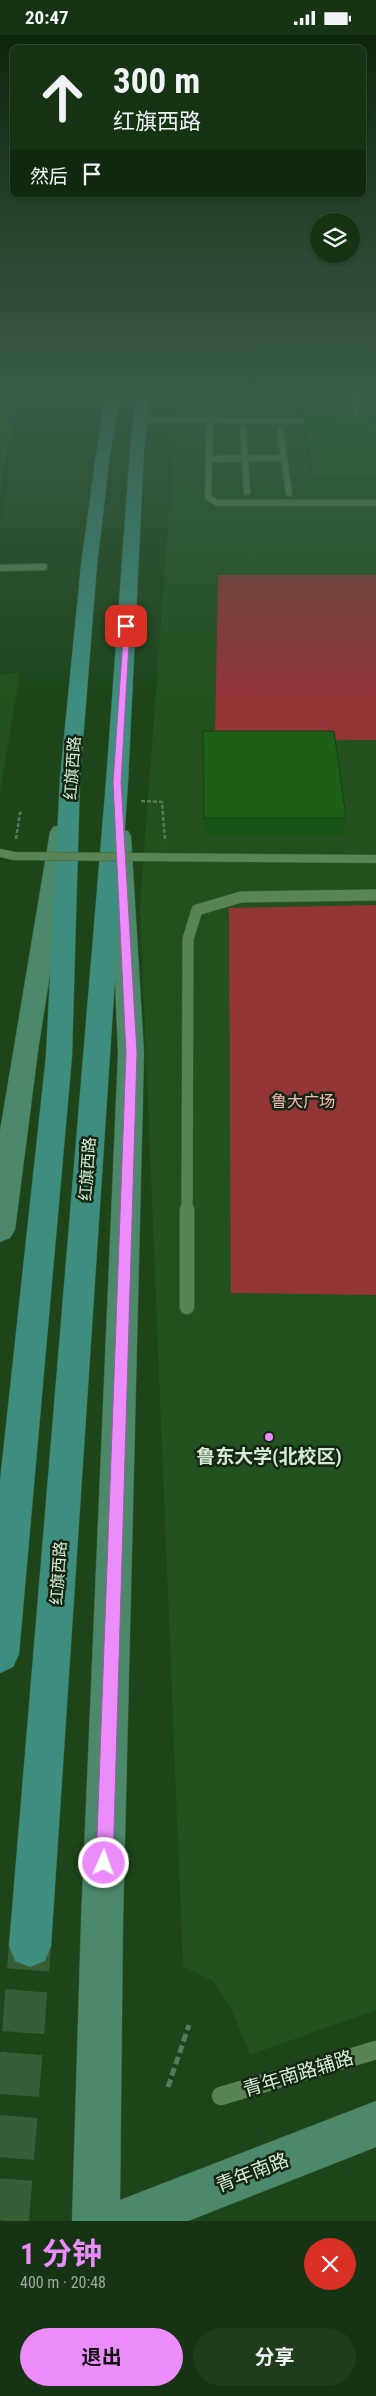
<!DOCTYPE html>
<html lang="zh">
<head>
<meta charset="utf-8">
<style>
	:root { --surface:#163413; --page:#1f3c1c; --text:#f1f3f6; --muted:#9eaaa0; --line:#354f33; --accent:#ec8cfb }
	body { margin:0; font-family:"Roboto Condensed","Noto Sans SC",sans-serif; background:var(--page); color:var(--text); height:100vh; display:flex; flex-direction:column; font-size:19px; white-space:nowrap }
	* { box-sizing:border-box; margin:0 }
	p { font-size:16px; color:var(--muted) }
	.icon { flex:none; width:28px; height:28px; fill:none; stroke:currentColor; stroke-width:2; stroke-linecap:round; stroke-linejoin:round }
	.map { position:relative; height:2186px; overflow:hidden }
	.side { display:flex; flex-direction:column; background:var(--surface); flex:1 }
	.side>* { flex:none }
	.top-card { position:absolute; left:10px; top:10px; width:356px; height:152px; border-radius:8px; box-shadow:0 1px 4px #0004,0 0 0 1px var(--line); background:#163413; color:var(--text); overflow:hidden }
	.controls { position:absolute; left:310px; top:178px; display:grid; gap:10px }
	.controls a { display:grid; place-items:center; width:50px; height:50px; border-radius:50%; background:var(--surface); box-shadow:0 1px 4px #0004,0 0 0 1px var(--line); font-size:25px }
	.pin { position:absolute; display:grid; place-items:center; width:42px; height:42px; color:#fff; margin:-21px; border-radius:10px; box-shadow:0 2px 8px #0006 }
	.me { position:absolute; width:55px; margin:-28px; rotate:2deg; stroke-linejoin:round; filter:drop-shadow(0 0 4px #0008) }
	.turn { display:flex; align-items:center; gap:18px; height:105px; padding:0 20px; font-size:22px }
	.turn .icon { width:65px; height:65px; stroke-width:2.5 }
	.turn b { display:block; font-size:35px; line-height:42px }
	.then { display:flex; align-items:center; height:48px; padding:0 20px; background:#0003; gap:10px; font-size:19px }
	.round { display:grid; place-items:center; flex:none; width:52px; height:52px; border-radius:26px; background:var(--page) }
	.summary { display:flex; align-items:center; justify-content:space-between; height:85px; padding:0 20px }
	h1 { font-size:30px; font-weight:700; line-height:38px; color:var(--accent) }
	.primary-button { display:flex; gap:10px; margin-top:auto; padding:10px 20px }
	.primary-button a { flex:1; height:58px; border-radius:30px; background:var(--accent); color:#111; font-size:20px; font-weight:700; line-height:58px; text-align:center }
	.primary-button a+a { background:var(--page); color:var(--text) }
	.status { display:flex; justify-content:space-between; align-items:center; height:35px; padding:0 25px; background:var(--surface); direction:ltr }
	.status svg { height:14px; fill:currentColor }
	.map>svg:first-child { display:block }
</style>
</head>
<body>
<div class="status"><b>20:47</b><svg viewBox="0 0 49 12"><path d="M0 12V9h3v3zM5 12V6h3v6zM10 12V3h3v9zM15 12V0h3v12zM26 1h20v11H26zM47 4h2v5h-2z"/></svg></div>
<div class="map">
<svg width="376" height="2186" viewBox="0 0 376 2186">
	<rect width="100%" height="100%" fill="#1d4519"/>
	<g fill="#22501e">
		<path d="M178,356H376V1975L250,2020L232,1976L213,1946L183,1931L140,872Z"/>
		<path d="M20,638L0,758V639Z"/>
	</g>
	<g fill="#943538">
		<path d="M218,540H376V705L215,704Z"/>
		<path d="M376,870V1260L231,1258L229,873Z"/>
	</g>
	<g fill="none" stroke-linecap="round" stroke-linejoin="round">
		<path stroke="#395e35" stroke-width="42" stroke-dasharray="42 21" stroke-linecap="butt" d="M8,2186L30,1911"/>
		<defs>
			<g id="service-far3">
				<path d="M352,356L359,386"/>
				<path d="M140,385L317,386"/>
				<path d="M210,385L208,462L217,468H376"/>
				<path d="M243,394L247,457"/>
				<path d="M280,395L284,423"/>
				<path d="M209,424L284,423L289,458"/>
				<path d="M0,533L44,532"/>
			</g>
			<path id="service-far2" d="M187,1176L188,904L197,875L241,862L376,860"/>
			<path id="service-far1" d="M187,1272V1175"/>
			<path id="service" d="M221,2061L376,2015"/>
			<g id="secondary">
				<path d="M61,790L69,792L72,797L38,1016L15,1195L10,1203L0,1207V1096L50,797L53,792Z"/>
				<path d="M120,794L128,796L131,801L144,1018L123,1887L120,2165L376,2066V2112L188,2186H72L81,1887L118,1018L109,801L112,796Z"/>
			</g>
			<g id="primary">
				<path d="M107,356H121L110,420L97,530L80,743L72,1021L19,1619L13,1632L0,1638V1446L46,1021L60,743L81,530L96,420Z"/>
				<path d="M137,356H151L144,415L128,747L51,1911L45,1926L30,1932L15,1926L9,1911L106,747L130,415Z"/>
			</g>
		</defs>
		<use href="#service-far3" stroke="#3d613b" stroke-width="8"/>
		<use href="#service-far2" stroke="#3d613b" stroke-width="12"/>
		<use href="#service-far1" stroke="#3d613b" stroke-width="16"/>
		<use href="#service" stroke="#3d613b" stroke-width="19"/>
		<use href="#secondary" stroke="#3d613b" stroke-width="1"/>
		<use href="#primary" stroke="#3d613b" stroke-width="1"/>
		<g stroke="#587b55" stroke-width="2.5" stroke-dasharray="4 2" stroke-linecap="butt">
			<path d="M141,766L162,767L165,806"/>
			<path d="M16,804L20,778L23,777"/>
		</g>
		<path stroke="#587b55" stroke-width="5" stroke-dasharray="8 4" stroke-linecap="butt" d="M168,2052L189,1990"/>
		<use href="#service-far3" stroke="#5a8455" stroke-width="6"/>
		<use href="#service-far2" stroke="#5a8455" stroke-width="11"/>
		<use href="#service-far1" stroke="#5a8455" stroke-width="14"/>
		<use href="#service" stroke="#5a8455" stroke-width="18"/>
		<use href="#secondary" fill="#4c896a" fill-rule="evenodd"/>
		<use href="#primary" fill="#3e8e80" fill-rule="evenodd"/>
		<defs>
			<path id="service-bridge" d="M0,818L14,821L376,824"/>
		</defs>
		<use href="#service-bridge" stroke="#3d613b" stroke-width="9" stroke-linecap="butt"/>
		<use href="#service-bridge" stroke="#5a8455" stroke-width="8"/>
	</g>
	<g fill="#185214">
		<path d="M264,356H326L328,364L327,374L332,382H376V459H311L303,391L304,381H302L301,372H267Z"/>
		<path d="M203,696L346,783L344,801H204Z"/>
	</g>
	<path fill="#144210" d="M22,356H26L27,360L5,453V459L0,492V463L2,442Z"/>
	<g fill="#1c5f17" stroke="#144210">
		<path d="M0,356H22L2,442L4,441L0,463Z"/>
		<path d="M302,356H326L328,364H303Z"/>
		<path d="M304,374H330L332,382H376V442H312Z"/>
		<path d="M203,696H334L346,783H204Z"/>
	</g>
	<linearGradient id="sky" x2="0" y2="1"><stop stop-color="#10260e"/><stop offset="0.54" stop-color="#3a5c49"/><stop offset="1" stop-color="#3a5c49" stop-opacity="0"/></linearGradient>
	<rect width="376" height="662" fill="url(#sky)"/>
	<path fill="#ec8cfb" stroke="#995ba3" d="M124,589L130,591L121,747L137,1018L113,1828L111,1834L104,1837L98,1834L96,1828L126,1018L113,747Z"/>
	<circle fill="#ec8cfb" stroke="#152714" stroke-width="2" cx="269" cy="1402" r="5"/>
	<g text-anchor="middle" stroke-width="5" stroke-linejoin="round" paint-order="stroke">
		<g font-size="16" fill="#d6edd3" stroke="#152714">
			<text transform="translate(72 733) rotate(-86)" y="6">红旗西路</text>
			<text transform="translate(87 1134) rotate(-86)" y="6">红旗西路</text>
			<text transform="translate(58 1538) rotate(-86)" y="6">红旗西路</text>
		</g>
		<g font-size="16" fill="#f8b8b5" stroke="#152714">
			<text x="303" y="1072">鲁大广场</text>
		</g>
		<g font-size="19" font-weight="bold" fill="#d6edd3" stroke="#152714">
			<text x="269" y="1428">鲁东大学(北校区)</text>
		</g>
		<g font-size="19" fill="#d6edd3" stroke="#152714">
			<text transform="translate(298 2038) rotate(-17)" y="7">青年南路辅路</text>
			<text transform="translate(252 2137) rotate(-21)" y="7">青年南路</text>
		</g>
	</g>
</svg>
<div class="controls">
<a><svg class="icon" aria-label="layers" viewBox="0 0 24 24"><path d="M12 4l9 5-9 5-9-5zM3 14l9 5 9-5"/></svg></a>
</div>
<div class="pin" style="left:126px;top:591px;background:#d93025"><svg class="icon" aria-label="arrive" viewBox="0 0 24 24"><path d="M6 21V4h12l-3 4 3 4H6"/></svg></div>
<svg class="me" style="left:104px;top:1828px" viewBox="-20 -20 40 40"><circle r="17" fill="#ec8cfb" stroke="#fff" stroke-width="3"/><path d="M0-11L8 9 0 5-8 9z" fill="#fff"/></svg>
<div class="top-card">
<div class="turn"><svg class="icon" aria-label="ahead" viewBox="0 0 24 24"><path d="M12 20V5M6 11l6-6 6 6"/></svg><div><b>300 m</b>红旗西路</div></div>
<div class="then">然后<svg class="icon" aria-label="arrive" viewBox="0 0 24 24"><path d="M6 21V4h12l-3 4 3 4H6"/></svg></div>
</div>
</div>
<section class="side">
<div class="summary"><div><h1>1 分钟</h1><p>400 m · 20:48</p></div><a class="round" style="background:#d93025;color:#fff"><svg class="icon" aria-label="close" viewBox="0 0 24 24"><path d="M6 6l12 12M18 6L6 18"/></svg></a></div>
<div class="primary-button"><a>退出</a><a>分享</a></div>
</section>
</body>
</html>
